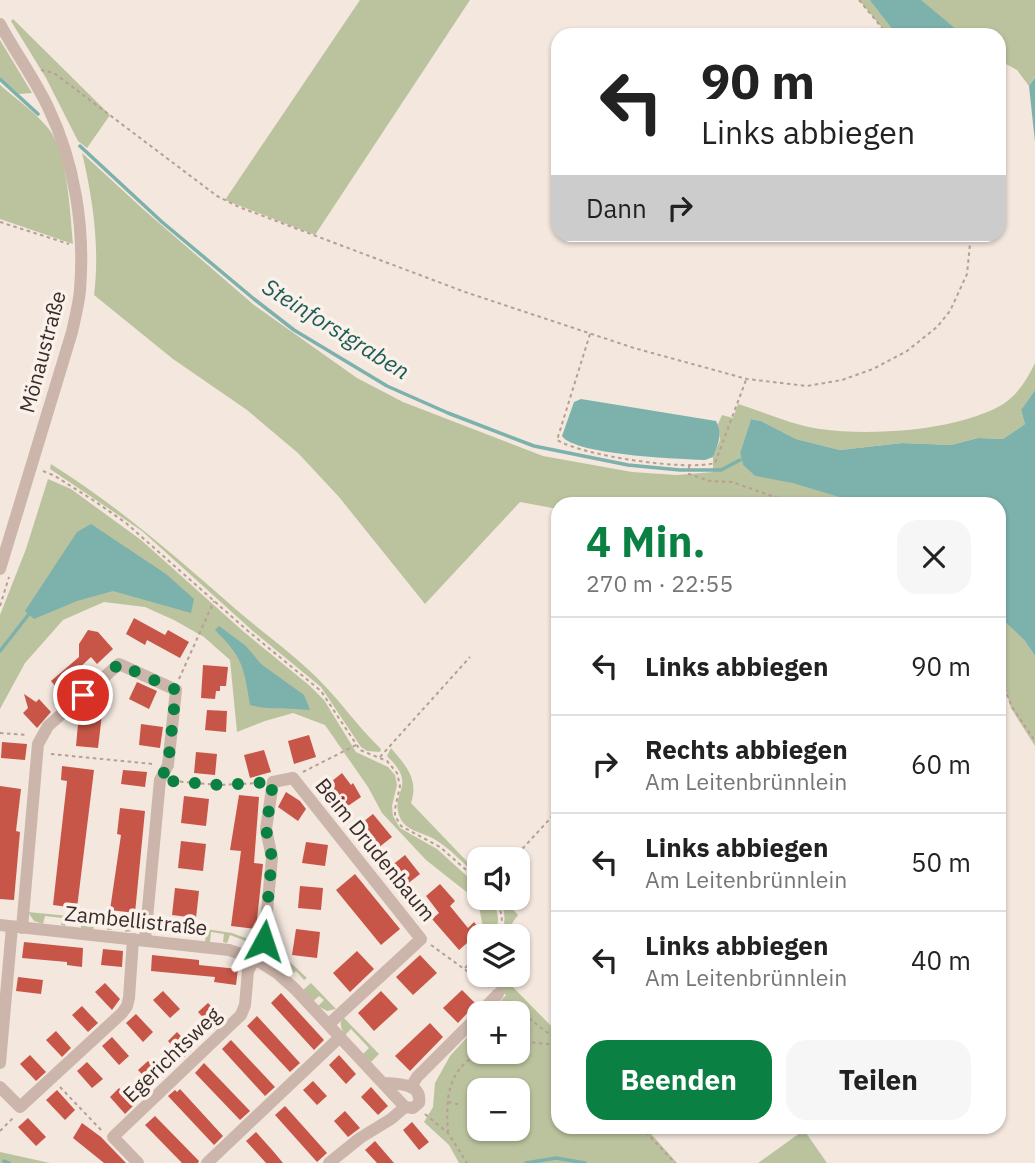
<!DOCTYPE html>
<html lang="de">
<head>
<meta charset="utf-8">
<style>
	:root { --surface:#fff; --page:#f6f6f6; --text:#222; --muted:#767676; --line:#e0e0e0; --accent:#0b8043 }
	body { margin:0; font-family:"IBM Plex Sans",sans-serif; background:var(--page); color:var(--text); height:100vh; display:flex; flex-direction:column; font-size:26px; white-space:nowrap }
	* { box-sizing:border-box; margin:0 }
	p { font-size:23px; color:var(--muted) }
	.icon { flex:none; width:38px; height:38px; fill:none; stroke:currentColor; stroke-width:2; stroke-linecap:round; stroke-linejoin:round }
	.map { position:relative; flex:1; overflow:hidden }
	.panel { position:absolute; left:551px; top:497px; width:455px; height:637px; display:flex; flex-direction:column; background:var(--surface); border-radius:21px; box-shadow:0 2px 5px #0004 }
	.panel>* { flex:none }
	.hud { position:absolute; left:551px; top:28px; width:455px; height:214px; border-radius:21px; box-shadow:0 2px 5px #0004; background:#fff; color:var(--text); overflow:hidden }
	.buttons { position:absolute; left:467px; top:847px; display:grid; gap:14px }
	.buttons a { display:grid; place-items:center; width:63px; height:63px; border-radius:14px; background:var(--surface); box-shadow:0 2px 5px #0004; font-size:35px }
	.pin { position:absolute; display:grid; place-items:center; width:60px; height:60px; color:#fff; margin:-30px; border:4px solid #fff; border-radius:50%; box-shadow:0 2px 7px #0007 }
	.me { position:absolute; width:77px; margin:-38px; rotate:5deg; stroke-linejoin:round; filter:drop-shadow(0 0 5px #0008) }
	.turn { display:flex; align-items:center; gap:24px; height:147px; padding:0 35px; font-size:32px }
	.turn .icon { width:91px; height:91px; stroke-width:2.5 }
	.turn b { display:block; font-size:49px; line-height:60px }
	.then { display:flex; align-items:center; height:66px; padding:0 35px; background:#0003; gap:14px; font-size:26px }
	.round { display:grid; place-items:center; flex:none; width:74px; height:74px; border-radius:21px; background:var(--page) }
	.headline { display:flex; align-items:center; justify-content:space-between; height:119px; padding:0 35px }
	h1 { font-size:42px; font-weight:800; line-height:52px; color:var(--accent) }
	.primary-button { display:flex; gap:14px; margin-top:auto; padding:14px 35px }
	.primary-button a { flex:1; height:80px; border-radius:21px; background:var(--accent); color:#fff; font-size:28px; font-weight:800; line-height:80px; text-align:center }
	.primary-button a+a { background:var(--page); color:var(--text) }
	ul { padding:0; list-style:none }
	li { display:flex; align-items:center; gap:21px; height:98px; padding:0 35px; border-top:2px solid var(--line) }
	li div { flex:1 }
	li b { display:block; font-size:26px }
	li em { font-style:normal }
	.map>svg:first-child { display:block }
</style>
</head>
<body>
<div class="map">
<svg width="1035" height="1163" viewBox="0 0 1035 1163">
	<rect width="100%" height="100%" fill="#f3e7de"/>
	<g fill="#bbc39e" fill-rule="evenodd">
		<path d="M360,0H470L315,235L225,200Z"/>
		<path d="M859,0H1035V76L1029,86L1017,70L1006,64L999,66V35H888Z"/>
		<path d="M13,19L110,115L87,148L78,141L46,78L11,21Z"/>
		<path d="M0,40L32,93L19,94L0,77Z"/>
		<path d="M0,85C16,99 35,112 48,128C68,153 70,212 73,244L0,219Z"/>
		<path d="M82,153L144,210L254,305L357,378L403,402L543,456L632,472L677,475L713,472V457L720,440L718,424L722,415L733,418L738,404C764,412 792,425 820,429C871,436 952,431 998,407C1016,398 1027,380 1035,363V390L1021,410L1025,424L1003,439L978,438L951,445L902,443L840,450L796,439L761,421L751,419L740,453L743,465L755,476L793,482L842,498L851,504H558V509L520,502L425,604L339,497L298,453L247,410L173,359L94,295C100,248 93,199 82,153Z"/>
		<path d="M51,464C121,508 177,558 239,612C267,636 299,658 324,685C344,706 360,729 381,749L380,752L367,751L361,747L321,687L254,632L142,531L50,469Z"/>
		<path d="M48,479L71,489L141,540L244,632L310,686L324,700L356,752L388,767L395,775L397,785L392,806L393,816L400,828L437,849L479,887L480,898H490L492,900C499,913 501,924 492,936H481L483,928L478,901L426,860L382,813L368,787L325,725L293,713L265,721L237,732L230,660L204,637L174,620L145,607L104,602L63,620L25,663L0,709V615L26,549Z"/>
		<path d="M999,616L1025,641L1035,656V746L1011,708L1003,681L999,682Z"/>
		<path d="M391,748C406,766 419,779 411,803L479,874V878C465,865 451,849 434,839C422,832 404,831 399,815C391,790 418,786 387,756Z"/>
		<path d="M498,898H502L518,915L503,936H499C507,924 506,910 498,898Z"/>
		<path d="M28,912L140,923C138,929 132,932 125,932L126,924L113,923L112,930H107L108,922L95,921L93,931L81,930V919L67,917L65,926L61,925L62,918L45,916L43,924L34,921Z"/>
		<path d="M206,929L232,933L259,943L252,949H244L246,941L230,935L227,943L223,942L224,934L211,932L210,942L205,944Z"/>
		<path d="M270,949L292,964L307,978L304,980L296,971L289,976L287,974L291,968L280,959L276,965L271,959Z"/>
		<path d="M479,957L480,975H501L558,1033V1127H645L677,1163H459L449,1145L424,1122L433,1107L435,1083L450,1056L479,1024L480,1052H518V1013H490L506,995L478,974L475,968ZM480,1090H518V1129H480Z"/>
		<path d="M311,983L336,1009L327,1011L318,1006L324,1000L319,996L312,1002L302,991Z"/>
		<path d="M343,1017L379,1054L371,1062L363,1054L369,1048L351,1029L345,1035C341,1029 339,1023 343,1017Z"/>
		<path d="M804,1130L827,1163H758Z"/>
		<path d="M0,1152L50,1163H0Z"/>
	</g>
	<g fill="#7cb1ac">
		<path d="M870,0H921L963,35H897Z"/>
		<path d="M1035,77V142L1029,86Z"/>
		<path d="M1035,390V656L1025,641L999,616V504H851L842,498L793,483L755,476L743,465L740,453L751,419L761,421L796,439L840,450L902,443L951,445L978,438L1003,439L1025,424L1021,410Z"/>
		<path d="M581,399L716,421C723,433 718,445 713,457L705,460C679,459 575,455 562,436L574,402Z"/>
		<path d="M91,524L166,574L194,599L191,613L113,591L77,601L34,619L25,611L77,532Z"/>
		<path d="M219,626L246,646L261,664L304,695L310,710C292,708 266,710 250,705C244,668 243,657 215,630Z"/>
	</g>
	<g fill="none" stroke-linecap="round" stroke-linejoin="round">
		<g stroke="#7cb1ac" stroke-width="3.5">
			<path d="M0,79L38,114"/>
			<path d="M80,146L162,222L254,299L294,330L387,386L448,413L534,446L628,465L680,470H721L740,460"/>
			<path d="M0,651L29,614"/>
			<path d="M4,1161L9,1163"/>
			<path d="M526,1163L556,1158L585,1163"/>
		</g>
	</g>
	<g fill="#c85648">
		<path d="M134,618L165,635L168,630L189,642L180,658L147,640L145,645L126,634Z"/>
		<path d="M88,630L98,632L113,649L97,664L91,657L76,671L85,682L66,699L51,681L79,657V644Z"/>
		<path d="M203,665L228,667L226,686H220V691H216L215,699L201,698Z"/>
		<path d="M137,682L157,691L149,709L129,699Z"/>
		<path d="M24,694L36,702L39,699L51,712L37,728L23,713L28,708Z"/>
		<path d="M207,710L227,711L226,732L205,730Z"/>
		<path d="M89,712L102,714L98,748L76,746L78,724L87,725Z"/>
		<path d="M141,724L163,727L160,748L139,745Z"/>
		<path d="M309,735L316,757L294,764L288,741Z"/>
		<path d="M2,742L27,744L25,760L1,758Z"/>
		<path d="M264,750L271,772L250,778L244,755Z"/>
		<path d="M196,752L217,754L215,775L194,773Z"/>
		<path d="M62,766L94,770L77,908L53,905L67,781L61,780Z"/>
		<path d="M123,770L147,772L145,787L121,784Z"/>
		<path d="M342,773L351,785L353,783L361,797L345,808L341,803L336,806L331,800L336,796L327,785Z"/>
		<path d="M0,786L21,789L16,831L20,832L14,900L0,899Z"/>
		<path d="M286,792L300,801L306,809L298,821L278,807Z"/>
		<path d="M239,795L259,797L254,863L263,864L256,929L231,926L241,851L230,850Z"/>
		<path d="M184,796L209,799L206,826L181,823Z"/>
		<path d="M120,808L145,811L135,913L110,910L121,835L117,834Z"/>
		<path d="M373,814L392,837L378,848L359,825Z"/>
		<path d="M181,841L206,844L203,871L178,868Z"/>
		<path d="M306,842L328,845L325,866L302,863Z"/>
		<path d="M405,855L420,874L406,885L391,866Z"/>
		<path d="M355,874L400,929L381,945L336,890Z"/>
		<path d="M440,884L455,901L450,906L468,928L474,922L481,931L459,950L432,919L439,913L426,896Z"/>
		<path d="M300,886L323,888L321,910L298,908Z"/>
		<path d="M175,888L199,891L196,918L172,915Z"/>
		<path d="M296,929L320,932L317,958L292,955Z"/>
		<path d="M24,942L83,948L82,967L67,965V962L22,958Z"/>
		<path d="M103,949L123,951L122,967L101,965Z"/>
		<path d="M357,951L374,969L350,992L333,973Z"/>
		<path d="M152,955L199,960V965L238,969L236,985L214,982L215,977L151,971Z"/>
		<path d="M420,955L437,973L413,995L396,977Z"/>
		<path d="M18,977L43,980L41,994L16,991Z"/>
		<path d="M105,983L120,999L112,1010L95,992Z"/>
		<path d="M462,990L476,1004L458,1023L443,1008Z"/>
		<path d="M163,991L180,1009L170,1018L153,1000Z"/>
		<path d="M381,991L398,1009L374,1031L358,1013Z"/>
		<path d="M281,993L324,1040L314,1050L271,1003Z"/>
		<path d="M208,1003L224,1019L214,1029L198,1012Z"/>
		<path d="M82,1006L98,1023L88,1032L72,1015Z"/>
		<path d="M136,1014L153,1032L143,1042L126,1023Z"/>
		<path d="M257,1016L300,1063L290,1072L247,1026Z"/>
		<path d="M430,1023L443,1037L410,1071L395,1056Z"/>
		<path d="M56,1031L71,1048L62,1057L46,1040Z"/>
		<path d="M177,1032L193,1049L183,1058L168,1041Z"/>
		<path d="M112,1037L129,1056L119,1065L102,1046Z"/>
		<path d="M231,1040L275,1087L265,1096L222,1049Z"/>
		<path d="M30,1055L46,1072L36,1081L20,1064Z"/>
		<path d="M339,1055L356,1074L346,1084L329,1065Z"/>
		<path d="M148,1061L163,1077L153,1086L138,1070Z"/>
		<path d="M87,1062L103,1079L92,1088L77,1071Z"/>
		<path d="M204,1063L250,1111L240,1120L195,1073Z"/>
		<path d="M313,1081L327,1096L317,1105L303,1090Z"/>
		<path d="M371,1087L388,1106L378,1115L361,1097Z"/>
		<path d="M119,1088L135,1104L125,1114L110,1097Z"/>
		<path d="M180,1089L223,1136L214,1145L168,1096L175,1090L177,1092Z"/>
		<path d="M57,1090L75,1110L65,1120L46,1100Z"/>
		<path d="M285,1106L327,1153L317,1162L275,1115Z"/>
		<path d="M345,1111L360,1128L348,1137L334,1121Z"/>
		<path d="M155,1116L199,1161L198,1163H182L145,1125Z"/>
		<path d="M28,1118L46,1137L36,1146L18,1127Z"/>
		<path d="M412,1122L429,1142L419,1150L403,1130Z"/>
		<path d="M82,1123L101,1137L126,1163H104L73,1138Z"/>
		<path d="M256,1132L273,1151L283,1163H266L246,1141Z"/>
		<path d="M375,1141L394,1163H377L365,1150Z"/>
	</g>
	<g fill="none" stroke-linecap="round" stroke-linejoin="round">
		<g stroke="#b89f94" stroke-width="2" stroke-dasharray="3.5 3.5" stroke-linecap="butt">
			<path d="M859,0L888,35"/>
			<path d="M41,70L54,73L217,196L239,207L465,292L634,348L747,379L807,386L842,380L873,369L907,351L937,327L950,311L967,274L971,234"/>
			<path d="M0,222L69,244"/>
			<path d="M590,334L557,440C584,456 685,471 715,463L746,380"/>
			<path d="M689,466V474L710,481L732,482L795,504"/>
			<path d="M43,471L55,476L96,502L126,523L248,631L321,691L360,750L387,761L397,773L400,786L395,809V816L401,826L440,847L480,882"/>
			<path d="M0,606L9,577"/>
			<path d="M999,675L1012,707L1035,741"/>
			<path d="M179,679L214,601"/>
			<path d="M0,733L27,735"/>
			<path d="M51,754L153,764"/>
			<path d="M380,757L470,657"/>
			<path d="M303,772L356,745"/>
			<path d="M173,781L219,785L261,783"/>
			<path d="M513,859L558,810"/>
			<path d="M494,898C502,910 506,924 495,936"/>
			<path d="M431,945L489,987"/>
			<path d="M465,968L480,953"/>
			<path d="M507,1001L558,1041"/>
			<path d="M518,1041L558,1045"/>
			<path d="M60,1087L102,1131"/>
			<path d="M448,1102L462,1105"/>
			<path d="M425,1114L448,1133L467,1163"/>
			<path d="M641,1127L675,1163"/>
			<path d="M0,1131L14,1117"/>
			<path d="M448,1133C446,1098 446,1072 480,1052"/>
		</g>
		<g stroke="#ccb5aa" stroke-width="12">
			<path d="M0,24C15,52 34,78 48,107C75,163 85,228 80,290C79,303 75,318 72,332L0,569"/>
			<path d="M0,925L229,950L255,959L277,973L295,989L405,1107L413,1108L419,1103C422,1083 399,1084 384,1083"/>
			<path d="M22,928L38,744L48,726L119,664L176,690L168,765L160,780L145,940"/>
			<path d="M480,1013L498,994"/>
			<path d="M0,1063L12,927"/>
			<path d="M0,1087L20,1107L122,1013L127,1006L129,998L133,939"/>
			<path d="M411,1087L417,1077L480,1014"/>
			<path d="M138,1163L113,1137L241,1015L245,1005L248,971L264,943L272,858L266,829L273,782L293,778L421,939L329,1024"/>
			<path d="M207,1163L340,1037"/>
			<path d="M329,1163L360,1138L391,1119L405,1107"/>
		</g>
	</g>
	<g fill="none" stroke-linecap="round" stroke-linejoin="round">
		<path stroke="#0b8043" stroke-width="12" stroke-dasharray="0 21.6" d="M83,695L119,664L176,690L168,765L160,780L219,785L273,782L266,829L272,858L264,941"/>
	</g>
	<g text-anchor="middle" stroke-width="7" stroke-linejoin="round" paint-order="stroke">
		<g font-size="21" fill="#392c29" stroke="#faf1eb">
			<text transform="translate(43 352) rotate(-75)" y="7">Mönaustraße</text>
			<text transform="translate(375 850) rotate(51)" y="7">Beim Drudenbaum</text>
			<text transform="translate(136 921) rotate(6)" y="7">Zambellistraße</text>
			<text transform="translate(172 1055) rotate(-44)" y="7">Egerichtsweg</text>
		</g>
		<g font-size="23" font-style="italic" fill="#1e5c58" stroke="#faf1eb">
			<text transform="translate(336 329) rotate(32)" y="8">Steinforstgraben</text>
		</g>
	</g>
</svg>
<div class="buttons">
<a><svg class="icon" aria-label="sound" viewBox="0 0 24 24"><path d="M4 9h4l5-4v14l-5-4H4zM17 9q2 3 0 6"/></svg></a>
<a><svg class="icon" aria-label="layers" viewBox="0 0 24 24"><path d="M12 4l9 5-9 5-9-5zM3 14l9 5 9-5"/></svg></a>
<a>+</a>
<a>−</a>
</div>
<div class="pin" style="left:83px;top:695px;background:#d93025"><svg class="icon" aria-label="arrive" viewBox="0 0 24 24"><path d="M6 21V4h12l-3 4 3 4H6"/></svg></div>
<svg class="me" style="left:264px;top:941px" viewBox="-20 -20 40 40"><path d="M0-17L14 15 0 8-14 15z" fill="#0b8043" stroke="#fff" stroke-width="4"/></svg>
<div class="hud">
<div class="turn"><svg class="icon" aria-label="left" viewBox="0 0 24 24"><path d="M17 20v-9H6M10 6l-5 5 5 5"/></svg><div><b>90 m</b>Links abbiegen</div></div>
<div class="then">Dann<svg class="icon" aria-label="right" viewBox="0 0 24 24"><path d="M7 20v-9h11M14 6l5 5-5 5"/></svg></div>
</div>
<section class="panel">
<div class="headline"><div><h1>4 Min.</h1><p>270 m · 22:55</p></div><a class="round"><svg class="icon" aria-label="close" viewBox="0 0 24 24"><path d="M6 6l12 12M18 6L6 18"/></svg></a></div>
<ul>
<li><svg class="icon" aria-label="left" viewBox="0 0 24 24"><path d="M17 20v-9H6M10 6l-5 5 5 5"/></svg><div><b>Links abbiegen</b></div><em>90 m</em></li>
<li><svg class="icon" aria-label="right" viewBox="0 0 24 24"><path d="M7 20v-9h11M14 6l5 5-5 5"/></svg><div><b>Rechts abbiegen</b><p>Am Leitenbrünnlein</p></div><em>60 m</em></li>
<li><svg class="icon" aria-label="left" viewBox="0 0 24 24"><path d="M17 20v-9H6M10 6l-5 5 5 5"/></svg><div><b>Links abbiegen</b><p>Am Leitenbrünnlein</p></div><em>50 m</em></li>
<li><svg class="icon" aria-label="left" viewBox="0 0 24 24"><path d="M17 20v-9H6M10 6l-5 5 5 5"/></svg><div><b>Links abbiegen</b><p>Am Leitenbrünnlein</p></div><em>40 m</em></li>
</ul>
<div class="primary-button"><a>Beenden</a><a>Teilen</a></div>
</section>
</div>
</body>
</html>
